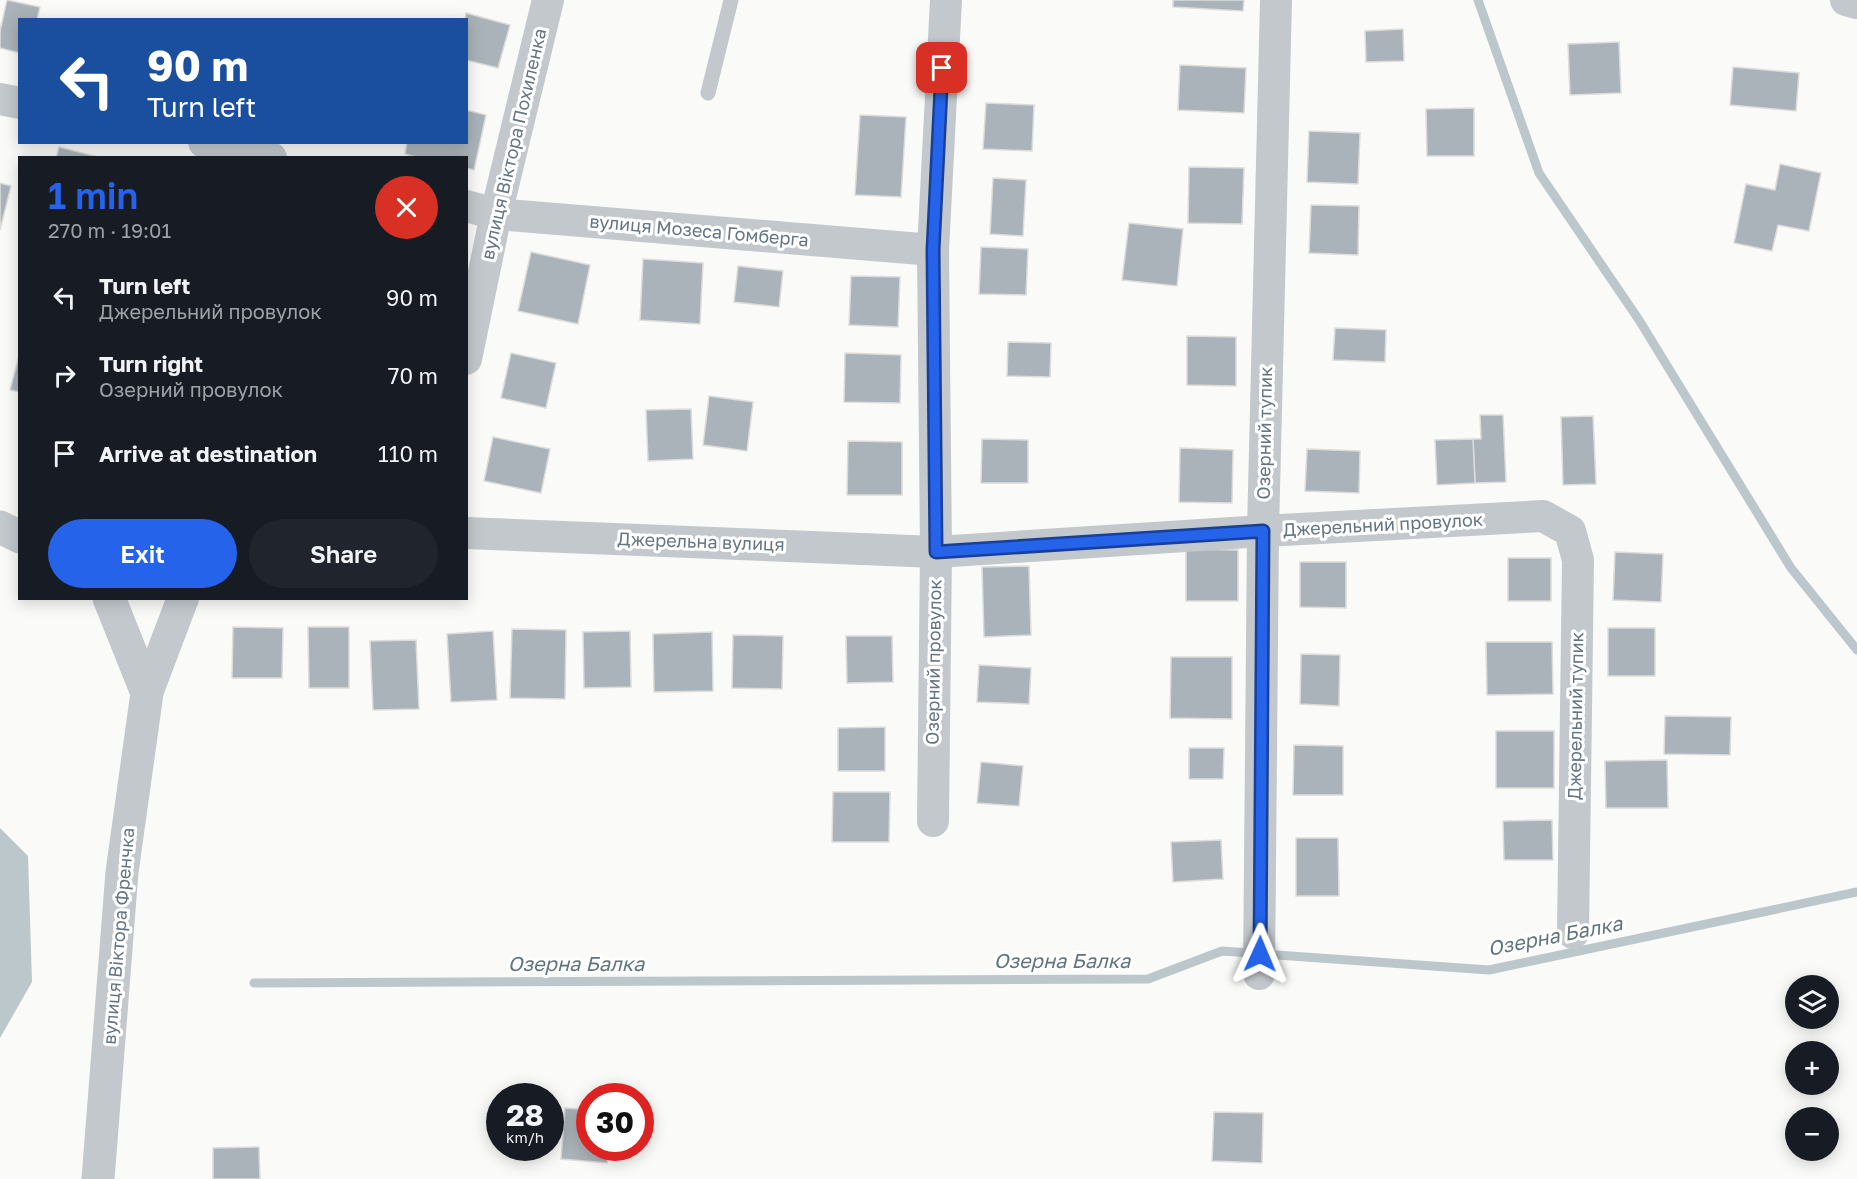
<!DOCTYPE html>
<html lang="en">
<head>
<meta charset="utf-8">
<style>
	:root { --surface:#171b24; --page:#20242c; --text:#f1f3f6; --muted:#9ea1a6; --accent:#2563eb }
	body { margin:0; font-family:"Golos Text",sans-serif; background:var(--page); color:var(--text); height:100vh; display:flex; flex-direction:column; font-size:22px; white-space:nowrap }
	* { box-sizing:border-box; margin:0 }
	p { font-size:20px; color:var(--muted) }
	.icon { flex:none; width:33px; height:33px; fill:none; stroke:currentColor; stroke-width:2; stroke-linecap:round; stroke-linejoin:round }
	.map { position:relative; flex:1; overflow:hidden }
	.panel { position:absolute; left:18px; top:156px; width:450px; height:444px; display:flex; flex-direction:column; background:var(--surface); border-radius:0px; box-shadow:0 3px 15px #0003 }
	.panel>* { flex:none }
	.top-card { position:absolute; left:18px; top:18px; width:450px; height:126px; border-radius:0px; box-shadow:0 3px 15px #0003; background:#1a4fa0; color:#fff; overflow:hidden }
	.fabs { position:absolute; left:1785px; top:975px; display:grid; gap:12px }
	.fabs a { display:grid; place-items:center; width:54px; height:54px; border-radius:50%; background:var(--surface); box-shadow:0 3px 15px #0003; font-size:30px }
	.speed { position:absolute; left:486px; top:1083px; display:flex; gap:12px; font-size:30px; font-weight:700; text-align:center }
	.speed>* { display:grid; place-content:center; width:78px; height:78px; border-radius:50%; background:var(--surface); box-shadow:0 3px 15px #0003; line-height:1 }
	.speed small { font-size:15px; font-weight:400 }
	.speed .limit { border:9px solid #d22; background:#fff; color:#111 }
	.pin { position:absolute; display:grid; place-items:center; width:51px; height:51px; color:#fff; margin:-26px; border-radius:12px; box-shadow:0 3px 9px #0006 }
	.me { position:absolute; width:66px; margin:-33px; rotate:1deg; stroke-linejoin:round; filter:drop-shadow(0 0 4px #0008) }
	.turn { display:flex; align-items:center; gap:21px; height:126px; padding:0 30px; font-size:27px }
	.turn .icon { width:78px; height:78px; stroke-width:2.5 }
	.turn b { display:block; font-size:42px; line-height:51px }
	.round { display:grid; place-items:center; flex:none; width:63px; height:63px; border-radius:32px; background:var(--page) }
	.summary { display:flex; align-items:center; justify-content:space-between; height:102px; padding:0 30px }
	h1 { font-size:36px; font-weight:600; line-height:45px; color:var(--accent) }
	.cta { display:flex; gap:12px; margin-top:auto; padding:12px 30px }
	.cta a { flex:1; height:69px; border-radius:36px; background:var(--accent); color:#fff; font-size:24px; font-weight:600; line-height:69px; text-align:center }
	.cta a+a { background:var(--page); color:var(--text) }
	ul { padding:0; list-style:none }
	li { display:flex; align-items:center; gap:18px; height:78px; padding:0 30px }
	li div { flex:1 }
	li b { display:block; font-size:22px }
	li em { font-style:normal }
	.map>svg:first-child { display:block }
</style>
</head>
<body>
<div class="map">
<svg width="1857" height="1179" viewBox="0 0 1857 1179">
	<rect width="100%" height="100%" fill="#fafaf8"/>
	<path fill="#bbc7cb" d="M0,828L28,856L32,982L0,1038Z"/>
	<g fill="none" stroke-linecap="round" stroke-linejoin="round">
		<g stroke="#bbc7cb" stroke-width="9">
			<path d="M1478,0L1539,173L1639,320L1791,568L1857,650"/>
			<path d="M254,983L1148,979L1222,951L1489,970L1857,892"/>
		</g>
	</g>
	<g fill="#aab3b9" stroke="#dcdcda" stroke-width="1.5">
		<path d="M7,0L40,7L37,20H20V53L0,48V31Z"/>
		<path d="M1173,0H1244L1243,11L1173,7Z"/>
		<path d="M466,13L510,25L498,68L466,60V20H465Z"/>
		<path d="M1403,29L1404,61L1366,62L1365,31Z"/>
		<path d="M1619,42L1621,93L1570,95L1568,44Z"/>
		<path d="M1180,65L1246,68L1244,113L1178,110Z"/>
		<path d="M1733,67L1799,73L1796,111L1730,105Z"/>
		<path d="M986,103L1034,105L1032,151L983,149Z"/>
		<path d="M1474,108V156H1427L1426,109Z"/>
		<path d="M466,110L486,115L474,170L466,168V158H420L405,154L407,142H466Z"/>
		<path d="M860,115L906,117L901,197L855,195Z"/>
		<path d="M1309,131L1360,133L1358,184L1307,182Z"/>
		<path d="M59,147L102,158H56Z"/>
		<path d="M1780,164L1821,173L1809,231L1778,225L1772,251L1734,243L1746,184L1775,190Z"/>
		<path d="M1189,167L1244,168L1242,224L1188,223Z"/>
		<path d="M993,178L1026,180L1023,236L990,234Z"/>
		<path d="M0,183L11,186L0,230Z"/>
		<path d="M1311,205L1359,206L1358,255L1309,253Z"/>
		<path d="M1129,223L1183,229L1177,286L1122,280Z"/>
		<path d="M981,247L1028,249L1026,295L979,294Z"/>
		<path d="M531,252L590,265L578,324L518,311Z"/>
		<path d="M643,259L703,263L700,324L640,320Z"/>
		<path d="M738,266L783,271L779,307L734,302Z"/>
		<path d="M851,276L900,277L898,327L849,325Z"/>
		<path d="M1335,328L1386,330L1385,362L1333,360Z"/>
		<path d="M1187,336L1236,337V386L1187,385Z"/>
		<path d="M1008,342L1051,343L1050,377L1007,376Z"/>
		<path d="M20,352V392L10,390Z"/>
		<path d="M511,353L556,363L546,408L501,398Z"/>
		<path d="M845,353L901,355L900,403L844,402Z"/>
		<path d="M709,396L753,402L747,451L703,445Z"/>
		<path d="M691,409L693,459L648,461L646,410Z"/>
		<path d="M1480,415H1503L1506,482L1475,483L1473,439H1481Z"/>
		<path d="M1593,416L1596,484L1563,485L1561,417Z"/>
		<path d="M493,437L550,449L541,493L484,481Z"/>
		<path d="M982,439L1028,440V483H981Z"/>
		<path d="M1473,439L1475,483L1437,485L1435,440Z"/>
		<path d="M848,441L902,442V495H847Z"/>
		<path d="M1180,448L1233,450L1232,503L1179,502Z"/>
		<path d="M1307,449L1360,451L1359,493L1305,491Z"/>
		<path d="M1186,549L1238,550V601H1186Z"/>
		<path d="M1615,552L1663,554L1661,602L1613,600Z"/>
		<rect x="1508" y="558" width="43" height="43"/>
		<path d="M1300,562H1346V608L1300,607Z"/>
		<path d="M1029,566L1031,635L984,637L982,567Z"/>
		<path d="M233,627L283,628L282,678H232Z"/>
		<path d="M308,627H349V688H309Z"/>
		<rect x="1608" y="628" width="47" height="48"/>
		<path d="M512,629L566,630L565,699L510,698Z"/>
		<path d="M493,631L497,700L451,702L447,634Z"/>
		<path d="M630,631L631,687L584,688L583,632Z"/>
		<path d="M712,632L713,691L654,692L653,634Z"/>
		<path d="M733,635L783,636L782,689L732,688Z"/>
		<path d="M846,636H892L893,682L847,683Z"/>
		<path d="M416,640L419,709L373,710L370,641Z"/>
		<path d="M1486,642H1552L1553,694L1487,695Z"/>
		<path d="M1301,654L1340,655L1339,706L1300,704Z"/>
		<path d="M1171,657H1232V719L1170,718Z"/>
		<path d="M979,665L1031,668L1029,704L977,702Z"/>
		<path d="M1665,716L1731,717L1730,755L1664,754Z"/>
		<path d="M885,727V771H838V728Z"/>
		<rect x="1496" y="731" width="58" height="57"/>
		<path d="M1294,745L1343,746V795H1293Z"/>
		<path d="M1189,748H1224L1223,779H1189Z"/>
		<path d="M1667,760L1668,808H1606L1605,761Z"/>
		<path d="M981,762L1023,766L1019,806L977,803Z"/>
		<path d="M833,792H890L889,842H832Z"/>
		<path d="M1552,820L1553,860H1504L1503,821Z"/>
		<path d="M1296,838H1338L1339,896H1296Z"/>
		<path d="M1221,840L1223,879L1173,882L1171,842Z"/>
		<path d="M565,1108L590,1110V1148H609L607,1163L561,1159Z"/>
		<path d="M1214,1112L1263,1113L1262,1163L1212,1161Z"/>
		<path d="M259,1147L260,1179H213V1148Z"/>
	</g>
	<g fill="none" stroke-linecap="round" stroke-linejoin="round">
		<path stroke="#c3c8cc" stroke-width="15" d="M708,93L731,0"/>
		<g stroke="#c3c8cc" stroke-width="32">
			<path d="M1846,0L1857,3"/>
			<path d="M0,99L20,103"/>
			<path d="M204,142L271,158"/>
			<path d="M466,206L496,214L933,250"/>
			<path d="M466,359L496,214L548,0"/>
			<path d="M466,533L936,552L1263,531L1543,516L1570,531L1578,560L1573,933"/>
			<path d="M147,693L183,598"/>
			<path d="M933,821L936,552L933,250L946,0"/>
			<path d="M1259,974L1263,531L1276,0"/>
		</g>
		<g stroke="#c3c8cc" stroke-width="33">
			<path d="M0,527L20,537"/>
			<path d="M98,1179L122,872L147,693L109,598"/>
		</g>
	</g>
	<g fill="none" stroke-linecap="round" stroke-linejoin="round">
		<defs>
			<path id="route" d="M942,68L933,250L936,552L1263,531L1260,954"/>
		</defs>
		<use href="#route" stroke="#184099" stroke-width="15"/>
		<use href="#route" stroke="#2563eb" stroke-width="10"/>
	</g>
	<g text-anchor="middle" stroke-width="6" stroke-linejoin="round" paint-order="stroke">
		<g font-size="18" fill="#657683" stroke="#fff">
			<text transform="translate(514 144) rotate(-77)" y="6">вулиця Віктора Похиленка</text>
			<text transform="translate(699 231) rotate(5)" y="6">вулиця Мозеса Гомберга</text>
			<text transform="translate(1265 433) rotate(-89)" y="6">Озерний тупик</text>
			<text transform="translate(1383 525) rotate(-3)" y="6">Джерельний провулок</text>
			<text transform="translate(701 542) rotate(2)" y="6">Джерельна вулиця</text>
			<text transform="translate(934 662) rotate(-89)" y="6">Озерний провулок</text>
			<text transform="translate(1576 716) rotate(-89)" y="6">Джерельний тупик</text>
			<text transform="translate(119 936) rotate(-85)" y="6">вулиця Віктора Френчка</text>
		</g>
		<g font-size="20" font-style="italic" fill="#60757c" stroke="#fff">
			<text transform="translate(1555 936) rotate(-11)" y="7">Озерна Балка</text>
			<text x="1062" y="968">Озерна Балка</text>
			<text x="576" y="971">Озерна Балка</text>
		</g>
	</g>
</svg>
<div class="fabs">
<a><svg class="icon" aria-label="layers" viewBox="0 0 24 24"><path d="M12 4l9 5-9 5-9-5zM3 14l9 5 9-5"/></svg></a>
<a>+</a>
<a>−</a>
</div>
<div class="speed"><div>28<small>km/h</small></div><div class="limit">30</div></div>
<div class="pin" style="left:942px;top:68px;background:#d93025"><svg class="icon" aria-label="arrive" viewBox="0 0 24 24"><path d="M6 21V4h12l-3 4 3 4H6"/></svg></div>
<svg class="me" style="left:1260px;top:954px" viewBox="-20 -20 40 40"><path d="M0-17L14 15 0 8-14 15z" fill="#2563eb" stroke="#fff" stroke-width="4"/></svg>
<div class="top-card">
<div class="turn"><svg class="icon" aria-label="left" viewBox="0 0 24 24"><path d="M17 20v-9H6M10 6l-5 5 5 5"/></svg><div><b>90 m</b>Turn left</div></div>
</div>
<section class="panel">
<div class="summary"><div><h1>1 min</h1><p>270 m · 19:01</p></div><a class="round" style="background:#d93025;color:#fff"><svg class="icon" aria-label="close" viewBox="0 0 24 24"><path d="M6 6l12 12M18 6L6 18"/></svg></a></div>
<ul>
<li><svg class="icon" aria-label="left" viewBox="0 0 24 24"><path d="M17 20v-9H6M10 6l-5 5 5 5"/></svg><div><b>Turn left</b><p>Джерельний провулок</p></div><em>90 m</em></li>
<li><svg class="icon" aria-label="right" viewBox="0 0 24 24"><path d="M7 20v-9h11M14 6l5 5-5 5"/></svg><div><b>Turn right</b><p>Озерний провулок</p></div><em>70 m</em></li>
<li><svg class="icon" aria-label="arrive" viewBox="0 0 24 24"><path d="M6 21V4h12l-3 4 3 4H6"/></svg><div><b>Arrive at destination</b></div><em>110 m</em></li>
</ul>
<div class="cta"><a>Exit</a><a>Share</a></div>
</section>
</div>
</body>
</html>
